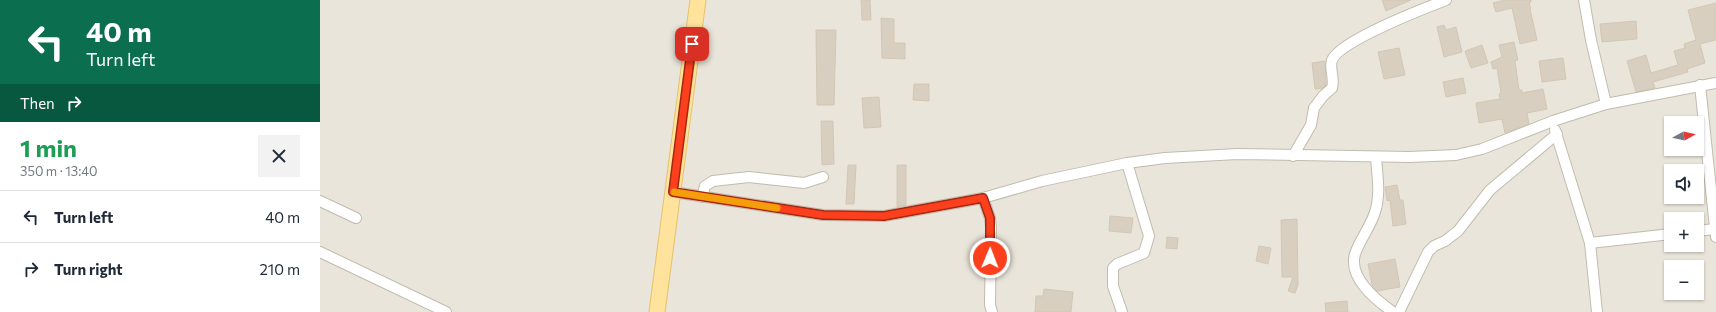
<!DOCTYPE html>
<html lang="en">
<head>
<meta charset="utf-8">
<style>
	:root { --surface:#fff; --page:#f2f2f3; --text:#1f2937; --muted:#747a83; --line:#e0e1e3 }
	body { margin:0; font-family:Commissioner,sans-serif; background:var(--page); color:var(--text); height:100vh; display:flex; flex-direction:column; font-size:15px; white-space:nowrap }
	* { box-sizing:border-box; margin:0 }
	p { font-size:13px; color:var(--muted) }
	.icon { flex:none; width:22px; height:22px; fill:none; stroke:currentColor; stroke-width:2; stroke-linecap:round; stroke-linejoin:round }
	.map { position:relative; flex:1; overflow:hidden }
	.sheet { display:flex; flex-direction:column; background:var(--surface); width:320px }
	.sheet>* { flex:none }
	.banner { background:#0b6e4f; color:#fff; overflow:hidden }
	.needle { width:26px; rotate:82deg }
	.controls { position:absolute; left:1344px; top:116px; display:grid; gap:8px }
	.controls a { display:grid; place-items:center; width:40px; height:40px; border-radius:0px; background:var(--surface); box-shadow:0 1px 3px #0004; font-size:20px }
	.pin { position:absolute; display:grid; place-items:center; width:34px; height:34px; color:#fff; margin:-17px; border-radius:8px; box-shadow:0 2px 6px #0006 }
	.me { position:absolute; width:44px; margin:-22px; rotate:1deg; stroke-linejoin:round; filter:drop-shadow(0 0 3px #0008) }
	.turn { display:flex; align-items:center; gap:14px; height:84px; padding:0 20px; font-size:18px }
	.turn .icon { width:52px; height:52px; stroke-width:2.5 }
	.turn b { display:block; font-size:28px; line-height:34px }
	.then { display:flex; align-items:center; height:38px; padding:0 20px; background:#0003; gap:8px; font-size:15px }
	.round { display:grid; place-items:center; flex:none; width:42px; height:42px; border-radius:0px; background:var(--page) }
	.head { display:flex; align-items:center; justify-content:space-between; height:68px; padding:0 20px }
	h1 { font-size:24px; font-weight:700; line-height:30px; color:#1e9e55 }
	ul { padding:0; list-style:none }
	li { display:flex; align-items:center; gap:12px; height:52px; padding:0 20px; border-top:1px solid var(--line) }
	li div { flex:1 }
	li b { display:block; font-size:15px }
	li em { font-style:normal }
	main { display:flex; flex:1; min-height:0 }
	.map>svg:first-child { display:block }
</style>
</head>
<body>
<main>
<section class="sheet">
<div class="banner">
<div class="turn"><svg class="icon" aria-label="left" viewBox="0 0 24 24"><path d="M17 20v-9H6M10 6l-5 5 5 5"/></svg><div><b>40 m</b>Turn left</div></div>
<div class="then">Then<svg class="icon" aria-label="right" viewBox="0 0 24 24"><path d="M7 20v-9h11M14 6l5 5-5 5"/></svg></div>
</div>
<div class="head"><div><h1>1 min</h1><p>350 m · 13:40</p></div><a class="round"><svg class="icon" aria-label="close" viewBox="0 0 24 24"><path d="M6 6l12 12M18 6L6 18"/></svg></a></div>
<ul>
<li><svg class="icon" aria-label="left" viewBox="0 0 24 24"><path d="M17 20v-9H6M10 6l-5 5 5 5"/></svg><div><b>Turn left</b></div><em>40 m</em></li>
<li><svg class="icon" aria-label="right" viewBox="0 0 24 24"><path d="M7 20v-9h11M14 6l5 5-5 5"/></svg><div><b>Turn right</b></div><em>210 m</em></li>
</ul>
</section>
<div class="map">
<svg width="1396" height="312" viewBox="0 0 1396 312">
	<rect width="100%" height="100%" fill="#f6f3ec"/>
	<path fill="#eae5da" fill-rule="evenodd" d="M0,0H1396V312H0ZM1351,123H1377V149H1351ZM1351,171H1377V197H1351ZM1351,219H1377V245H1351ZM1351,267H1377V293H1351Z"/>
	<g fill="#d8cfc1" stroke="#d3c7b4">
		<path d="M541,0H550L551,20H542Z"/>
		<path d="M1062,0H1091L1066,11Z"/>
		<path d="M1185,0H1211V2L1209,3L1211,9H1210L1217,40L1200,44L1192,8L1176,12L1173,3Z"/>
		<path d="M1396,3V40L1380,44L1385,63L1367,69L1368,72L1333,82L1335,88L1316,92L1307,61L1326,55L1331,73L1358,65L1354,51L1365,48L1364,44L1376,40L1368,10Z"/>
		<path d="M561,18L574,19V43H585V59L562,58Z"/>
		<path d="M1316,21L1317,39L1282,42L1280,24Z"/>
		<path d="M1124,25L1126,30L1136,27L1142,52L1124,57L1117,27Z"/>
		<path d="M496,30H516L514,105H497Z"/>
		<path d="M1194,42L1198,60L1195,61L1199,90H1202V93L1223,89L1227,109L1207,113L1209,124L1185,133L1182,119L1159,123L1156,103L1180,99L1179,94L1181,93L1177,68L1173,69L1171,62L1182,57L1179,45Z"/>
		<path d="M1162,45L1168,63L1151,68L1145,51Z"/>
		<path d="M1079,48L1085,75L1064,79L1058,52Z"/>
		<path d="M1243,58L1246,79L1222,82L1219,61Z"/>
		<path d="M1005,61L1006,85L1003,88L995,89L992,63Z"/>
		<path d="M1143,78L1146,93L1126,97L1123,82Z"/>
		<path d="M594,84H609V101L593,100Z"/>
		<path d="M559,97L561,127L544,128L542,98Z"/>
		<path d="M501,121H513L514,164L502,165Z"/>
		<path d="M528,165H536L534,204H526Z"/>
		<path d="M577,165H586V205L577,207Z"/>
		<path d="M1077,185L1080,200H1083L1086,224L1073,226L1070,200L1067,201L1065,187Z"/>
		<path d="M790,216L813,218L811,233L789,231Z"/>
		<path d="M977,219L978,285L975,293L968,291L973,277H962L961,220Z"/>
		<path d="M847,237L858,238L857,249L846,248Z"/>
		<path d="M939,246L951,248L948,264L936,261Z"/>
		<path d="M1075,259L1080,287L1057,291L1052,285L1048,264Z"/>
		<path d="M724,289L753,292L751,312H715L716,296H723Z"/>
		<path d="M1027,301L1028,312H1006L1005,303Z"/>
	</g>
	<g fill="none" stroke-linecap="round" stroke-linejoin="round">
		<defs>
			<g id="minor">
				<path d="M1264,0L1271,40L1286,104"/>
				<path d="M1380,85L1396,237"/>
				<path d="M1235,130L1270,243L1351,234"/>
				<path d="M973,156L991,125L994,108L1003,96L1012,88C1015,79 1009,68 1012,60C1020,41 1105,8 1126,0"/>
				<path d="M1056,157C1057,175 1061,194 1055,212C1051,226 1040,239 1035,254C1028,278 1056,300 1073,312"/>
				<path d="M353,192L503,215L564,216L663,198L722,181L807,163L845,158L917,154L1089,157L1136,155L1162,149L1233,121L1286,104L1396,83"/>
				<path d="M382,197L385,186L393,181L429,177L484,183L503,177"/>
				<path d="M663,198L670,218L671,227L670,305L672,312"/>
				<path d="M0,201L36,218"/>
				<path d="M1377,231L1395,229"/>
				<path d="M1270,243L1277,312"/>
				<path d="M0,252L126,312"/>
				<path d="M802,312L793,286V268L797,264L824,253L829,236L807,163"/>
				<path d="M1079,312L1108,252L1114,246L1125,241L1138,231L1170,190L1237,134"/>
			</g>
			<path id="primary" d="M337,312L378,0"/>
		</defs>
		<use href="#minor" stroke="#c2bbae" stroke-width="12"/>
		<use href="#primary" stroke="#e6c16a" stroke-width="17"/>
		<use href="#minor" stroke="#fff" stroke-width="10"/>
		<use href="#primary" stroke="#ffe39c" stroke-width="15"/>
	</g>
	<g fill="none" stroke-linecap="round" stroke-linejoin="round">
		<defs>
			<path id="route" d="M372,44L353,192L503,215L564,216L663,198L670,218V258"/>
		</defs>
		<use href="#route" stroke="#a42913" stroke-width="10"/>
		<use href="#route" stroke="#fc3f1d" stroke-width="7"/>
		<path stroke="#f59e0b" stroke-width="7" d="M354,192L457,208"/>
	</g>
</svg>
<div class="controls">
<a><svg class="needle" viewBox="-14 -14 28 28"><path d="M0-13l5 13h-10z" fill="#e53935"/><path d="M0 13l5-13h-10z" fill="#747a83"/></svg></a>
<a><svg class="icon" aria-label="sound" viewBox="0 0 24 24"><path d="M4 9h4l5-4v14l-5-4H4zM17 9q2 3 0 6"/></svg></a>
<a>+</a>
<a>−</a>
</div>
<div class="pin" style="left:372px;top:44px;background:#d93025"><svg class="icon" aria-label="arrive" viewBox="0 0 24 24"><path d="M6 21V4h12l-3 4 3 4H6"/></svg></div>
<svg class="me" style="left:670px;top:258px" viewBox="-20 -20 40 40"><circle r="17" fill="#fc3f1d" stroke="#fff" stroke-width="3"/><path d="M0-11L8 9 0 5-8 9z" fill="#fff"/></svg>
</div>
</main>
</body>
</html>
